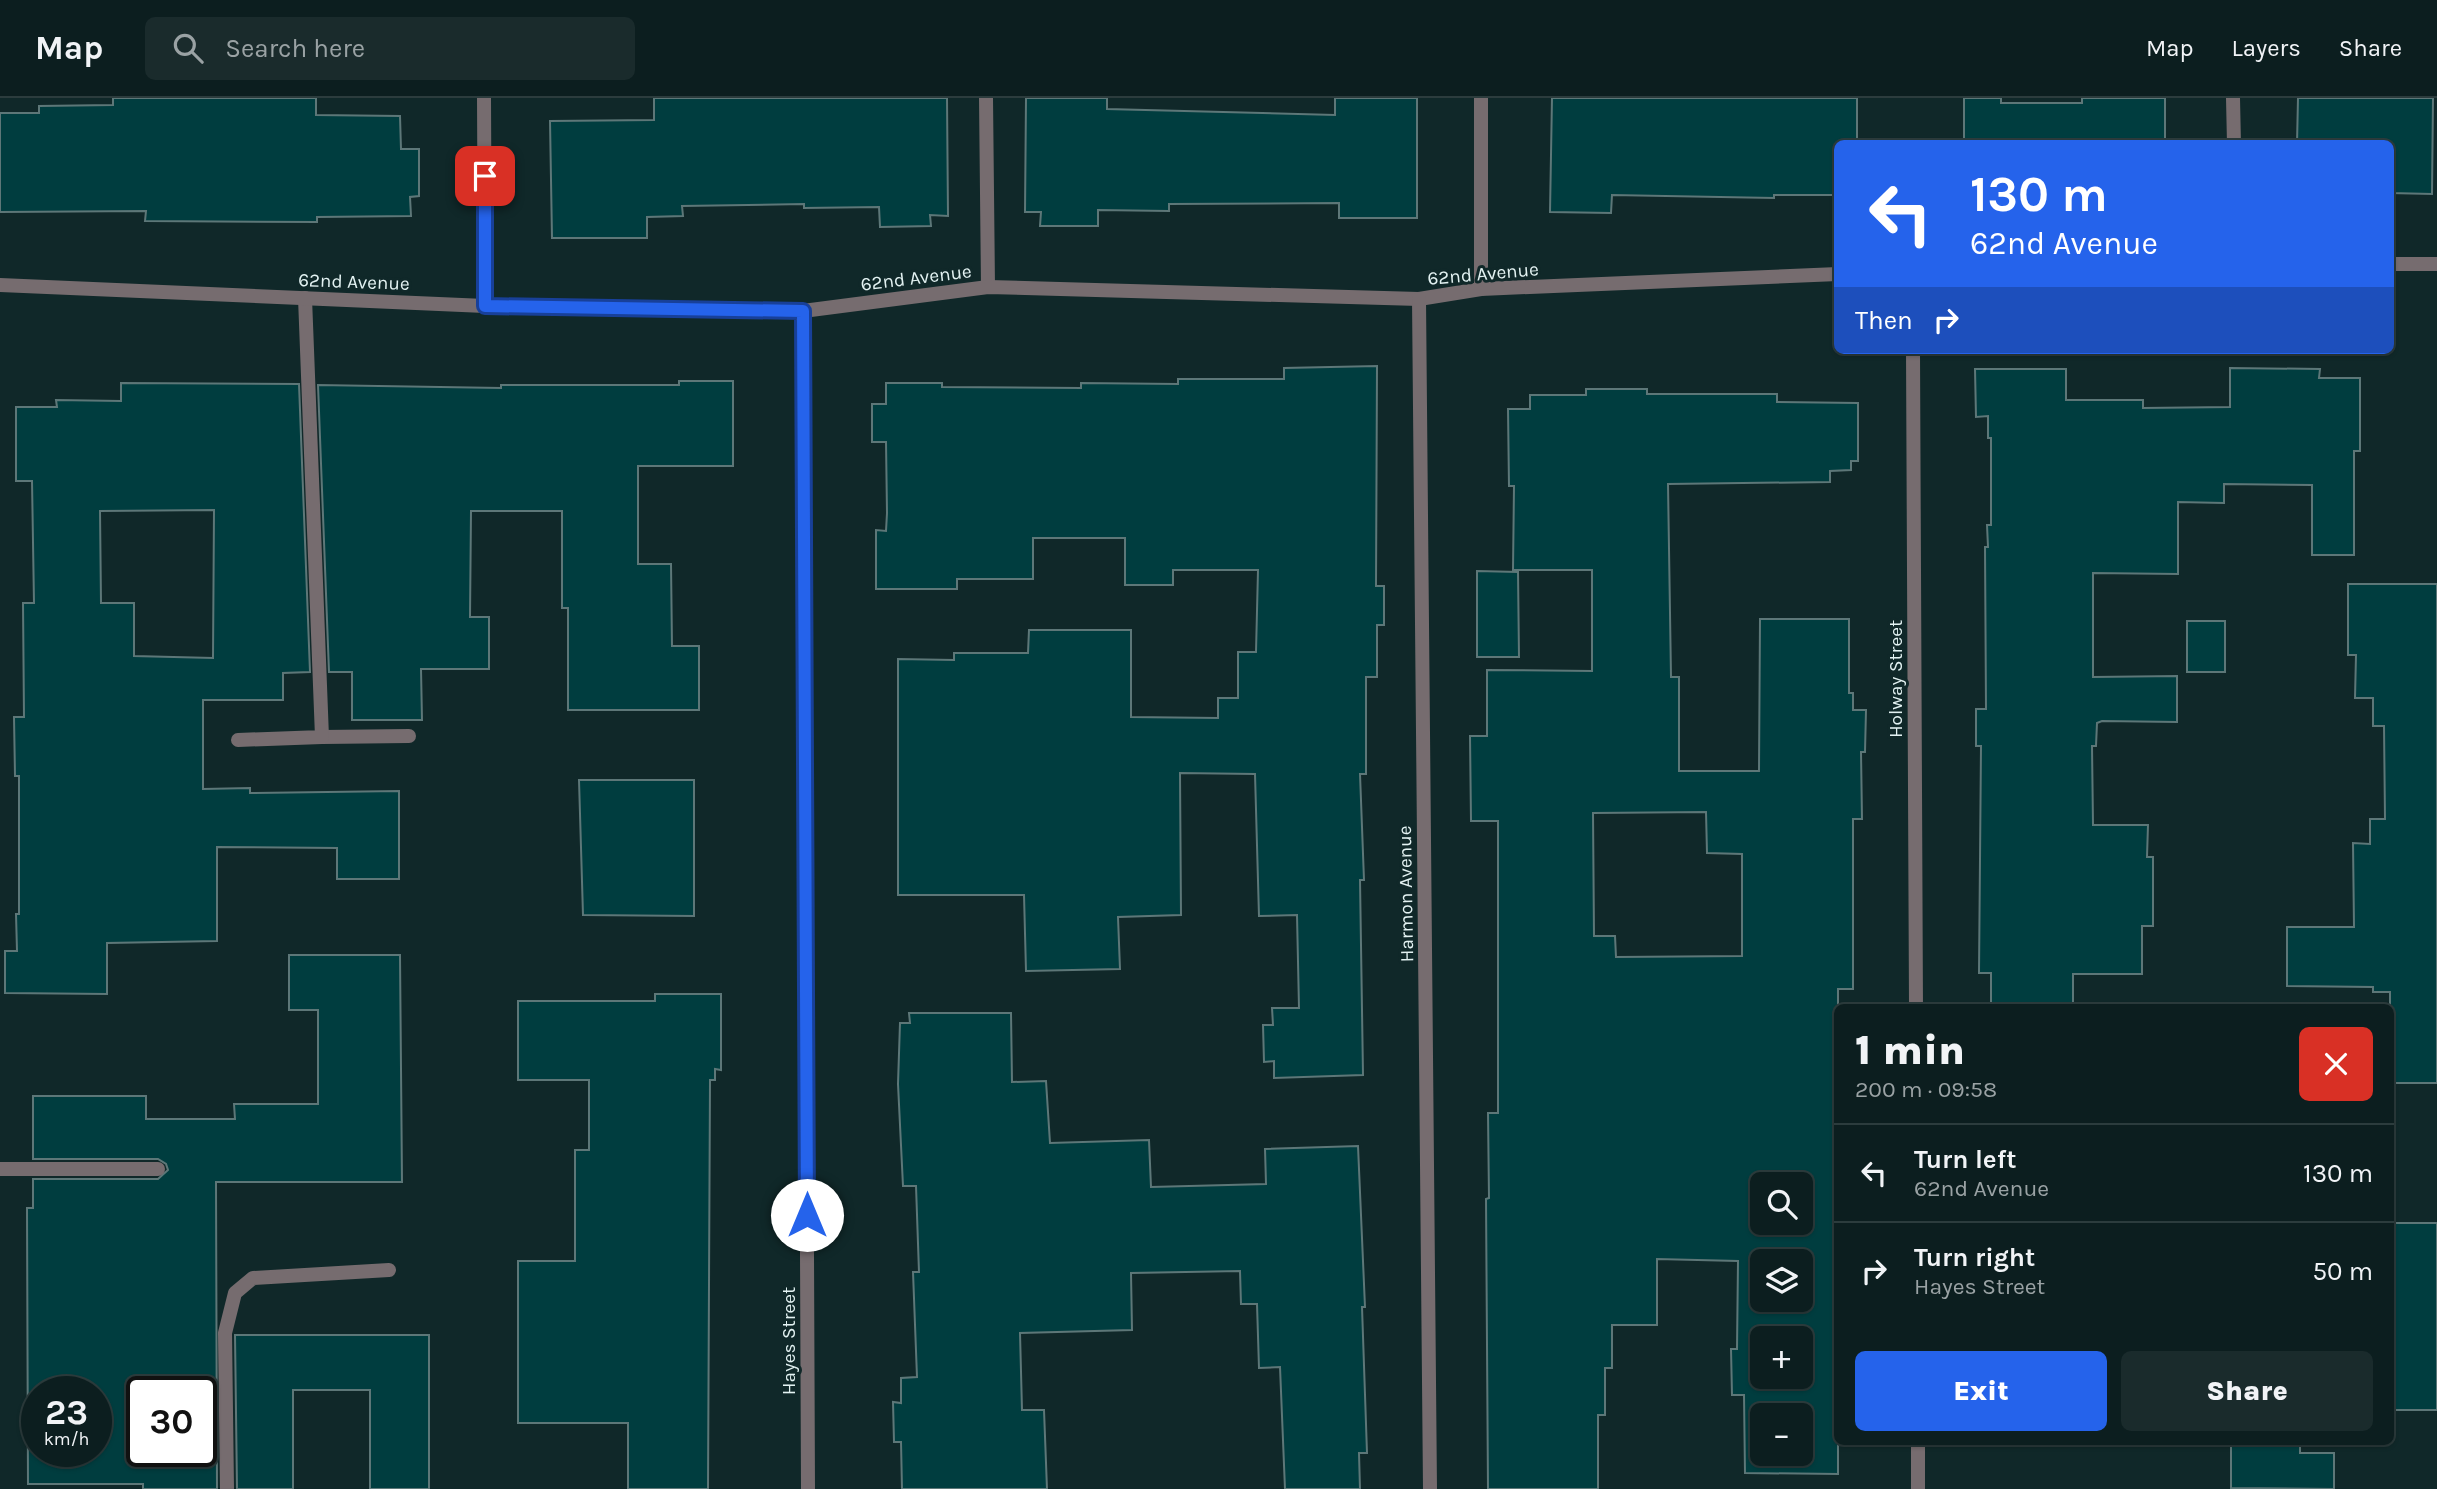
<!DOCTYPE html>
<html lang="en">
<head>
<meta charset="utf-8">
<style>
	:root { --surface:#0c1e1f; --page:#1a2b2c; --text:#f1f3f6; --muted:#9aa2a4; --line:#2c3c3d; --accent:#2563eb }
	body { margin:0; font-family:Karla,sans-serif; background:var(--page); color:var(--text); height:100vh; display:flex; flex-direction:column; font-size:26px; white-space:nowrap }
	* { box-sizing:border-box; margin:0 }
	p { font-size:23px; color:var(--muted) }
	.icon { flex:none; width:38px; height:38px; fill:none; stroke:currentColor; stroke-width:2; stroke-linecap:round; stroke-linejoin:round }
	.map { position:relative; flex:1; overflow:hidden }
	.panel { position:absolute; left:1834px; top:906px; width:560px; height:441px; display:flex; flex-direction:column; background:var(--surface); border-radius:10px; box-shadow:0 2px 5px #0004,0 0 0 2px var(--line) }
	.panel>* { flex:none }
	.banner { position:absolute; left:1834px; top:42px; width:560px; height:214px; border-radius:10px; box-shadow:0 2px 5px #0004,0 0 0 2px var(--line); background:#2563eb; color:#fff; overflow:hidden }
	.tools { position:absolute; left:1750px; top:1074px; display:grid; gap:14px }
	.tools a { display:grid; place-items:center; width:63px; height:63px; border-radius:10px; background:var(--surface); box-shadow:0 2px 5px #0004,0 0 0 2px var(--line); font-size:35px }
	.speed { position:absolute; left:21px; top:1278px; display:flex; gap:14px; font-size:35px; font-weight:700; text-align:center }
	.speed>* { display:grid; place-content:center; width:91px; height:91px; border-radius:50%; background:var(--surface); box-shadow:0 2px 5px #0004,0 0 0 2px var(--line); line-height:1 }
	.speed small { font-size:18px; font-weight:400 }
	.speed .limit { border:4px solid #111; border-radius:10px; background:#fff; color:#111 }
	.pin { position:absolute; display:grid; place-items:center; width:60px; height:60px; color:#fff; margin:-30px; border-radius:14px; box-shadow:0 4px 10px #0006 }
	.me { position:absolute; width:77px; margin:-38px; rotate:0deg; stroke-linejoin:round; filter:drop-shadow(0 0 5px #0008) }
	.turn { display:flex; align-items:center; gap:24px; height:147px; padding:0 21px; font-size:32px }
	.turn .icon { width:91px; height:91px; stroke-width:2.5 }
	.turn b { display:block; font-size:49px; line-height:60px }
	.then { display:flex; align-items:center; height:66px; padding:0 21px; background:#0003; gap:14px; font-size:26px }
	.round { display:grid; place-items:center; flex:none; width:74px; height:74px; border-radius:10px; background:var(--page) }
	.headline { display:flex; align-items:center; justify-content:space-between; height:119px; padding:0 21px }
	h1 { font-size:42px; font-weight:800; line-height:52px }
	.button { display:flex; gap:14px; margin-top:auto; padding:14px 21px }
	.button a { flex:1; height:80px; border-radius:10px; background:var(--accent); color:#fff; font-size:28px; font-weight:800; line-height:80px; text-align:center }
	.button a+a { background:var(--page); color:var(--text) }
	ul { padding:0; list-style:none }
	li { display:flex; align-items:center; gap:21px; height:98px; padding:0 21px; border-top:2px solid var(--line) }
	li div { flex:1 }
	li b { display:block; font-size:26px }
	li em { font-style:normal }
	header { display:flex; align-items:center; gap:42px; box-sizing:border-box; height:98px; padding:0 35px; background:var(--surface); border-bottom:2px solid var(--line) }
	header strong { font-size:33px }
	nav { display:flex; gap:38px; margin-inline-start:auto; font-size:24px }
	.search { width:490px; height:63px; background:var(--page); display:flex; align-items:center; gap:18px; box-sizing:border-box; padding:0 24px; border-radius:10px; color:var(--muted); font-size:26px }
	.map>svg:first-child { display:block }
</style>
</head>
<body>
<header>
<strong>Map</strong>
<div class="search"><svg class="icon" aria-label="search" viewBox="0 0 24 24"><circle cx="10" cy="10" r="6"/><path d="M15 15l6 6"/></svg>Search here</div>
<nav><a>Map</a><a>Layers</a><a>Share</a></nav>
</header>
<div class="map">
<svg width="2437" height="1391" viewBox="0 0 2437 1391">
	<rect width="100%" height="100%" fill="#102829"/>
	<g fill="#003d3f" stroke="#5d7778" stroke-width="2" fill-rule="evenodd">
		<path d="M113,0H316V17L400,18L401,51H419V98L410,99L411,118L317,119V124L145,123L146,113L0,114V15H39V8L113,7Z"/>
		<path d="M654,0H947L948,118L930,117L931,128L880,129L879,109L804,110V106L682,108L683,118L647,119V140H552L550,23L654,22Z"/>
		<path d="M1026,0H1107V11L1335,17V0H1417V120H1339V105L1169,106V113L1098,112V128H1040L1041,114H1025Z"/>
		<path d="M1552,0H1857V46H1838V97H1774V100L1612,97L1611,115L1550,114Z"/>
		<path d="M1964,0H2001V5H2082V0H2165V46H1964Z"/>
		<path d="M2298,0H2433L2432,96L2390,95V46H2297Z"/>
		<path d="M1377,268L1376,488H1384V527H1377V579H1366V676H1360L1364,782H1360L1363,977L1274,980V963L1264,964L1263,927H1273L1272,910H1299L1297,817L1259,818L1255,676L1180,675L1181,817L1118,819L1120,871L1026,873L1024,797H898V561L954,562V555H1028L1029,532H1131V619L1218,620V600H1238V554H1256L1258,472H1173V487H1125V440H1033V481H957V491H876V432L886,433L887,415L886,344H872V306H886V285H942V289L1081,290V285L1178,286V281H1284V270Z"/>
		<path d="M2230,270L2320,271L2319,280H2360V353H2354V457H2312V387L2224,386V405L2178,404V476L2093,475V579L2177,578V624L2102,623L2097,625L2096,648H2092L2093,727H2148L2147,759H2153V828H2142V876H2073V910H1991V875H1979L1981,648H1976V611H1986L1985,449H1988L1987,427H1991V340H1988V318L1976,319L1975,271H2066V302H2143V310L2230,309Z"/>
		<path d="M679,283H733V368H638V466H671L672,548H699V612H568V510H562V413H471L470,519H489V571H421L422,622H352V574H329L318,287L501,290V287H679Z"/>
		<path d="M121,285L299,286L310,574L283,575V602H203V691L250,690V695L399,693V781H337V750L217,749V843L107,845V896L5,895V853H17L16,816H19V678H15L14,619H24L23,505H34L32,383H16V309H57L56,302L121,303ZM214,412L213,560L134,558V505H101L100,413Z"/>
		<path d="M1586,291H1647V296H1777V304L1858,305V363H1851V372L1830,373V384L1668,386L1671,579H1679V673H1759L1760,521H1849V595H1853V612H1866L1865,654H1861L1862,721H1853V891H1838V1376L1745,1375L1744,1297H1732L1731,1251H1737L1738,1163L1657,1161V1227H1612V1270H1605V1317H1598V1391H1488L1486,1101L1489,1100L1488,1015H1498V723H1471L1470,638H1487V572L1592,573V472H1513L1514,388H1509L1508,311H1530V297H1586ZM1706,714L1707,755L1742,756V858L1616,859L1615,838H1594L1593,715ZM1762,1087H1801V1125H1762ZM1762,1164H1801V1202H1762ZM1762,1241H1801V1279H1762ZM1762,1318H1801V1356H1762Z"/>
		<path d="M1477,473L1518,474L1519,559H1477Z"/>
		<path d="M2348,486H2437V985H2390V894H2373V889L2287,888V829H2354L2353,745L2370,746V721H2385L2384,628H2373V600H2355L2356,557H2348Z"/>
		<rect x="2187" y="523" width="38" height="51"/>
		<path d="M579,682H694V818L583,817Z"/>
		<path d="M289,857H400L402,1084H216L217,1391H143V1386H28L27,1110H33V1081H158L168,1072L166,1066L158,1061H33V998H146V1021H235L234,1006H318V912H289ZM37,1293H96V1353H37ZM142,1293H201V1353H142Z"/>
		<path d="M655,896H721V972L715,971V982H710L708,1391H628V1325H518V1163H575V1052H589V982H518V903H655Z"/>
		<path d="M909,915H1011L1012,984L1046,983L1050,1045L1149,1042L1151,1089L1266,1086L1265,1051L1358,1048L1365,1209H1362L1367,1355H1359L1360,1391H1285L1280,1269L1259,1270L1257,1206H1241L1240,1173L1131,1175L1132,1232L1020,1235L1022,1312H1044L1047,1391H902L901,1344H894L893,1304L901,1305V1280L917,1279L913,1174H919L916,1088H903L898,986L900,925H910Z"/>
		<rect x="2390" y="1125" width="47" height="187"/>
		<path d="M235,1237H429V1391H370V1292H293V1391H237Z"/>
		<path d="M2231,1344H2300V1355H2334V1391L2231,1390Z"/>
	</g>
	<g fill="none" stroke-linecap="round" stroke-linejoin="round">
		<g stroke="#766c6f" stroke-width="14">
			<path d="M322,639L409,638"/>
			<path d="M238,642L322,639L305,200"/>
			<path d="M0,1071H158"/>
			<path d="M227,1391L225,1235L235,1195L253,1180L389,1172"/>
		</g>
		<g stroke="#766c6f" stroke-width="14">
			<path d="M484,0L485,208"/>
			<path d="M986,0L988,189"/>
			<path d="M1481,0V191"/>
			<path d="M2233,0L2234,46"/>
			<path d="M2390,166H2437"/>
			<path d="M0,187L485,208L803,213L988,189L1419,201L1481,191L1838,176"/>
			<path d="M1419,201L1430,1391"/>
			<path d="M803,213L808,1391"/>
			<path d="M1913,252L1916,910"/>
			<path d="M1918,1344V1391"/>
		</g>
	</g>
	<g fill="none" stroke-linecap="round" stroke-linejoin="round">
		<defs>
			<path id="route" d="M485,78V208L803,213L807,1117"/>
		</defs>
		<use href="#route" stroke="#184099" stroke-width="18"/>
		<use href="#route" stroke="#2563eb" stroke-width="12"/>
	</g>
	<g text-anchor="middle" stroke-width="6" stroke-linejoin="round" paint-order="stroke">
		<g font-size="19" fill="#e3f2f2" stroke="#102829">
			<text transform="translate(1483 175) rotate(-5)" y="7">62nd Avenue</text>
			<text transform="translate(916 179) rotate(-7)" y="7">62nd Avenue</text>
			<text transform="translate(354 183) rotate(2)" y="7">62nd Avenue</text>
			<text transform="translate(1895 581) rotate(-90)" y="7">Holway Street</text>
			<text transform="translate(1405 796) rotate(-91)" y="7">Harmon Avenue</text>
			<text transform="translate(788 1243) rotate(-90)" y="7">Hayes Street</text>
		</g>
	</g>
</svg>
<div class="tools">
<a><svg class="icon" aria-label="search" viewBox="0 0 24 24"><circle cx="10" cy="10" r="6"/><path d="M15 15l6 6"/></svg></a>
<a><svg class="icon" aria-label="layers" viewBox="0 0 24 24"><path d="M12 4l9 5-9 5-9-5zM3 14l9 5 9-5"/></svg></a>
<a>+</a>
<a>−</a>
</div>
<div class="speed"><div>23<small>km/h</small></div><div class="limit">30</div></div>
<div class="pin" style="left:485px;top:78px;background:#d93025"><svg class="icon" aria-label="arrive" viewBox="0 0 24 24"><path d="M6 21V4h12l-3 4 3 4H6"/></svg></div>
<svg class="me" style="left:807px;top:1117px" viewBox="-20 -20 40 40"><circle r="19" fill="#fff"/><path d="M0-13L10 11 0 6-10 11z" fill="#2563eb"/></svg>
<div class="banner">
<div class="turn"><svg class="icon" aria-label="left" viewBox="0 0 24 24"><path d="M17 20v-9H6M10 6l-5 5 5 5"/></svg><div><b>130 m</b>62nd Avenue</div></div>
<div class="then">Then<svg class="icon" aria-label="right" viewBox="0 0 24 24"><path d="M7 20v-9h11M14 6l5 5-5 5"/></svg></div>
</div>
<section class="panel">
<div class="headline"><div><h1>1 min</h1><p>200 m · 09:58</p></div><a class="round" style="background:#d93025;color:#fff"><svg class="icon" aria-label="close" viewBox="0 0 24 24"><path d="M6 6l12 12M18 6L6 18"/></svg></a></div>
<ul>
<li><svg class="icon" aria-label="left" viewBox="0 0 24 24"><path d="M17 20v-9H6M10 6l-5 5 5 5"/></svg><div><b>Turn left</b><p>62nd Avenue</p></div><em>130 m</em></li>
<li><svg class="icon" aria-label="right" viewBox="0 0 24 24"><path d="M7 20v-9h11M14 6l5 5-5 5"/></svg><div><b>Turn right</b><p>Hayes Street</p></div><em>50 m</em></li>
</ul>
<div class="button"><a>Exit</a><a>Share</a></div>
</section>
</div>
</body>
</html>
